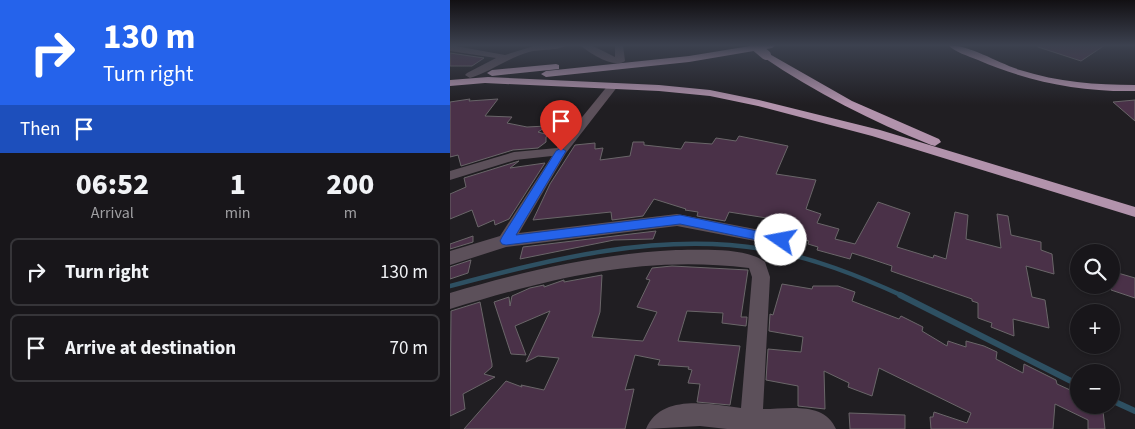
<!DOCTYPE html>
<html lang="en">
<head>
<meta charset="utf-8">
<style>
	:root { --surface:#18161a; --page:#252327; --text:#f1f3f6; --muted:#9f9fa2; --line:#363539 }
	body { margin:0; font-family:"Source Sans 3",sans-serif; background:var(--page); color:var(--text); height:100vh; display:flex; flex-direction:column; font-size:19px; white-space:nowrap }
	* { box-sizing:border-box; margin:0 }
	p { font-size:16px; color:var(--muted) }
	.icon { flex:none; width:28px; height:28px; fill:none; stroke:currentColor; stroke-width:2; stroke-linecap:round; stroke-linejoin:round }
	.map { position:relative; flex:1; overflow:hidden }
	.panel { display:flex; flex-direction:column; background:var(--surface); width:450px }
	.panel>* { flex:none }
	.guide { background:#2563eb; color:#fff; overflow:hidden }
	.tools { position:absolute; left:620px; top:244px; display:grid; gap:10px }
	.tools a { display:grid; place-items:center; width:50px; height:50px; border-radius:50%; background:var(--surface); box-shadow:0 1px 4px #0004,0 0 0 1px var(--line); font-size:25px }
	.pin { position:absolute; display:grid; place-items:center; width:42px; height:42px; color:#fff; margin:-51px -21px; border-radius:50% 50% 50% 0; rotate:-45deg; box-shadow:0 0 5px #0007 }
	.pin .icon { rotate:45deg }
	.me { position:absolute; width:55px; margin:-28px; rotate:282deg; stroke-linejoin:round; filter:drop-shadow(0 0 4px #0008) }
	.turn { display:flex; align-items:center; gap:18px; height:105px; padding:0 20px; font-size:22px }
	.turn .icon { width:65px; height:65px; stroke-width:2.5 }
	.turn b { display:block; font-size:35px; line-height:42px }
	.then { display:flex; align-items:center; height:48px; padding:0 20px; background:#0003; gap:10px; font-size:19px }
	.eta { display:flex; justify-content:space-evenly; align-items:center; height:85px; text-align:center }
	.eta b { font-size:30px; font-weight:800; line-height:35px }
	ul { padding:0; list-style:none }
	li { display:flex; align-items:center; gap:15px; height:68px; margin:0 10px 8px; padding:0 10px; border:2px solid var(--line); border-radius:8px }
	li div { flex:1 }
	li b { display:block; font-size:19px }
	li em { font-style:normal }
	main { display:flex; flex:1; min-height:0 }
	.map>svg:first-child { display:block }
</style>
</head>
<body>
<main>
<section class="panel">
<div class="guide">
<div class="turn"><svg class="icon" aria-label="right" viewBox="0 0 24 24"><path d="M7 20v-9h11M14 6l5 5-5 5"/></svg><div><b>130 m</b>Turn right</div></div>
<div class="then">Then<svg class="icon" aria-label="arrive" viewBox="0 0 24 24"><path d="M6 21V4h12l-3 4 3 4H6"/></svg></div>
</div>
<div class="eta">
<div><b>06:52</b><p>Arrival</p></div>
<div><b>1</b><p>min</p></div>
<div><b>200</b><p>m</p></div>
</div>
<ul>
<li><svg class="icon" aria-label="right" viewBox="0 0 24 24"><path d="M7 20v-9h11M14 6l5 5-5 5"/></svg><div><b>Turn right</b></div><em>130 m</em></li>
<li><svg class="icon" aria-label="arrive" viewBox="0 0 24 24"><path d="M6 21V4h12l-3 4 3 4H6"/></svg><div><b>Arrive at destination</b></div><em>70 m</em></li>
</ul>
</section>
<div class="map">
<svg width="685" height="429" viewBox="0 0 685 429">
	<rect width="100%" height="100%" fill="#201e22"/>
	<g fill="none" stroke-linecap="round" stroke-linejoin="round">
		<path stroke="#2e5062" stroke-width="4.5" d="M0,286C102,259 208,232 313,249C362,257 409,276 453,296"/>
		<g stroke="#2e5062" stroke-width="6">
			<path d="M450,295L629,385"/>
			<path d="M661,400L685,411"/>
		</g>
	</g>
	<g fill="#4a3148" stroke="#6a6669">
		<path d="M588,45H655L631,61L588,47Z"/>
		<path d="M0,53L34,58L22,66H0Z"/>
		<path d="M20,99L19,101L48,99L35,116L62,117L57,123L77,127L97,126L88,132L99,135L96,137V142L88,148L63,150L11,166L8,155L0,157V102Z"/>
		<path d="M685,100V121L663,102Z"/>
		<path d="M289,136L338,146L326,174L366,180L356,209L371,214L367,223L389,229L385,239L405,244L428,202L460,213L447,247L483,258L484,255L496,259L505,212L518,215L516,239L551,248L547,214L558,216L561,235L591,242V250L602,254L604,274L576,266L582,297L595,300L599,328L563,319L564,336L541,327L542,323L528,318V303L522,301V299L441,271L442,266L421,259L402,253L400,259L367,250L368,247L358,244L359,241L319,230L323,219L279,212L275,221L247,216L248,212L235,210L236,209L204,199L193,216L162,220L161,212L83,220L100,184L125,145L145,143V149L153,148L150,160L180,156L183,142H194V145L231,149L235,142L262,144L266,138L286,141Z"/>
		<path d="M69,161L60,168L95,163L59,219L45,225L44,220L28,227L22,210L0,219V194L16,187L14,178Z"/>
		<path d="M206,231L203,239L164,240L70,259L73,247Z"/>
		<path d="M23,236V242L0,249V244Z"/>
		<path d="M21,260L18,273L0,279V267Z"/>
		<path d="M222,266L298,270L291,317H297L296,326L272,323L273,313L237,311L228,341L290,346L280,405L247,402L250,384L238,383L242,370L238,369L239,367L208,365L210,360L185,355L175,390L184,389L175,429H14L56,381L72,387L71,385L94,390L109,358L88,356L76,362L100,311L65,326L76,355L61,354L44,302L59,297L60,306L62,296L80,288L94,285V287L114,280V282L152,275L150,312L142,337L193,341L207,312L187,307L200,280L196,279L202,268Z"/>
		<path d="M661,271L685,278V298L661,290Z"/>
		<path d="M332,284L362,289L363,286H388L405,292L402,301L449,319L451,316L473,327L472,331L497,346L498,341L516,347V341L534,346L547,352L546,359L573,373L574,364L606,380L607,384L629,394V405H639L653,411L655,429H638V420L605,404L603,429H481L480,417H483L484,412L517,423L521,413L429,368L422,396L398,387L399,383L374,371L375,409L348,406V386L316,380L318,349L351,352L353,337L319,331L320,314L323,315Z"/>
		<path d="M30,302L42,364V367L34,374L45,377L13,394L15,409L0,416L1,311Z"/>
		<path d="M399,413L455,415V429H400Z"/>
	</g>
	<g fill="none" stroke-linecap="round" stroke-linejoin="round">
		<g fill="#5c505a" fill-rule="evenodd">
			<path d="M0,45L55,55L87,45H117C109,51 90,49 79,52C58,58 40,72 20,78L15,75L17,73L46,58L0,51Z"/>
			<path d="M130,45H141L165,57V45H173L175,61C164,69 139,53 130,45Z"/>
			<path d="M163,83L168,86L116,153L69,233L227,214L331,234L337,236L339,240L337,244L331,246L227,226L56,247L0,265V251L50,236L102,156L65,160L0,180V171L64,152L107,148L159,84Z"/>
			<path d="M226,250C250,250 297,247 315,262L320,277L313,409C338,409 374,401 386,429H277L250,426L196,429C211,393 260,404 291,408L302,277L299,268C192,255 102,278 0,309V293C75,271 148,254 226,250Z"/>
		</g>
		<g fill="#b293ac" fill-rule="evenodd">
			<path d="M306,45H326L322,48L239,62L96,77L91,74L96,71L239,56Z"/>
			<path d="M498,45C520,45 548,63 570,70C608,82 646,85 685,85V91C630,92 579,82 528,60C518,56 505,52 498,45Z"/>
			<path d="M316,52L402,101L489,139L491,142L485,146L481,145C421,121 366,93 313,57V53Z"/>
			<path d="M106,64L109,65V69L42,76L37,73L42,70Z"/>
			<path d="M38,77L209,85L260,90L309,100L430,130L685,207V217L422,136L308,106L260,96L209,91L35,83L0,86V80Z"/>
		</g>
		<path stroke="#b293ac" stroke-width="10" d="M304,45L316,55"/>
	</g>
	<linearGradient id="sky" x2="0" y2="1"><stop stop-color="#121013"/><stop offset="0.43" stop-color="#3c414f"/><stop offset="1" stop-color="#3c414f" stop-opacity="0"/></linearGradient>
	<rect width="685" height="105" fill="url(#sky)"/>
	<path fill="#2563eb" stroke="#184099" d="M111,148L116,151L66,235L230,215L331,236L336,237L337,240L336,244L331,245L230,224L56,245L52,244L50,241L52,237L106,151Z"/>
</svg>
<div class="tools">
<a><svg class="icon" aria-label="search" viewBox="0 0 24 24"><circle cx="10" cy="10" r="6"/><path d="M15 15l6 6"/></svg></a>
<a>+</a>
<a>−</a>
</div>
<div class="pin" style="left:111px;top:151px;background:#d93025"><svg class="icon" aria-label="arrive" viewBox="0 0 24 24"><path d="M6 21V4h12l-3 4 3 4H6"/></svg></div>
<svg class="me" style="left:331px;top:240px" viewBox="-20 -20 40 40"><circle r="19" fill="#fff"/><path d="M0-13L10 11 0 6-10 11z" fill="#2563eb"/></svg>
</div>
</main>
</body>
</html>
